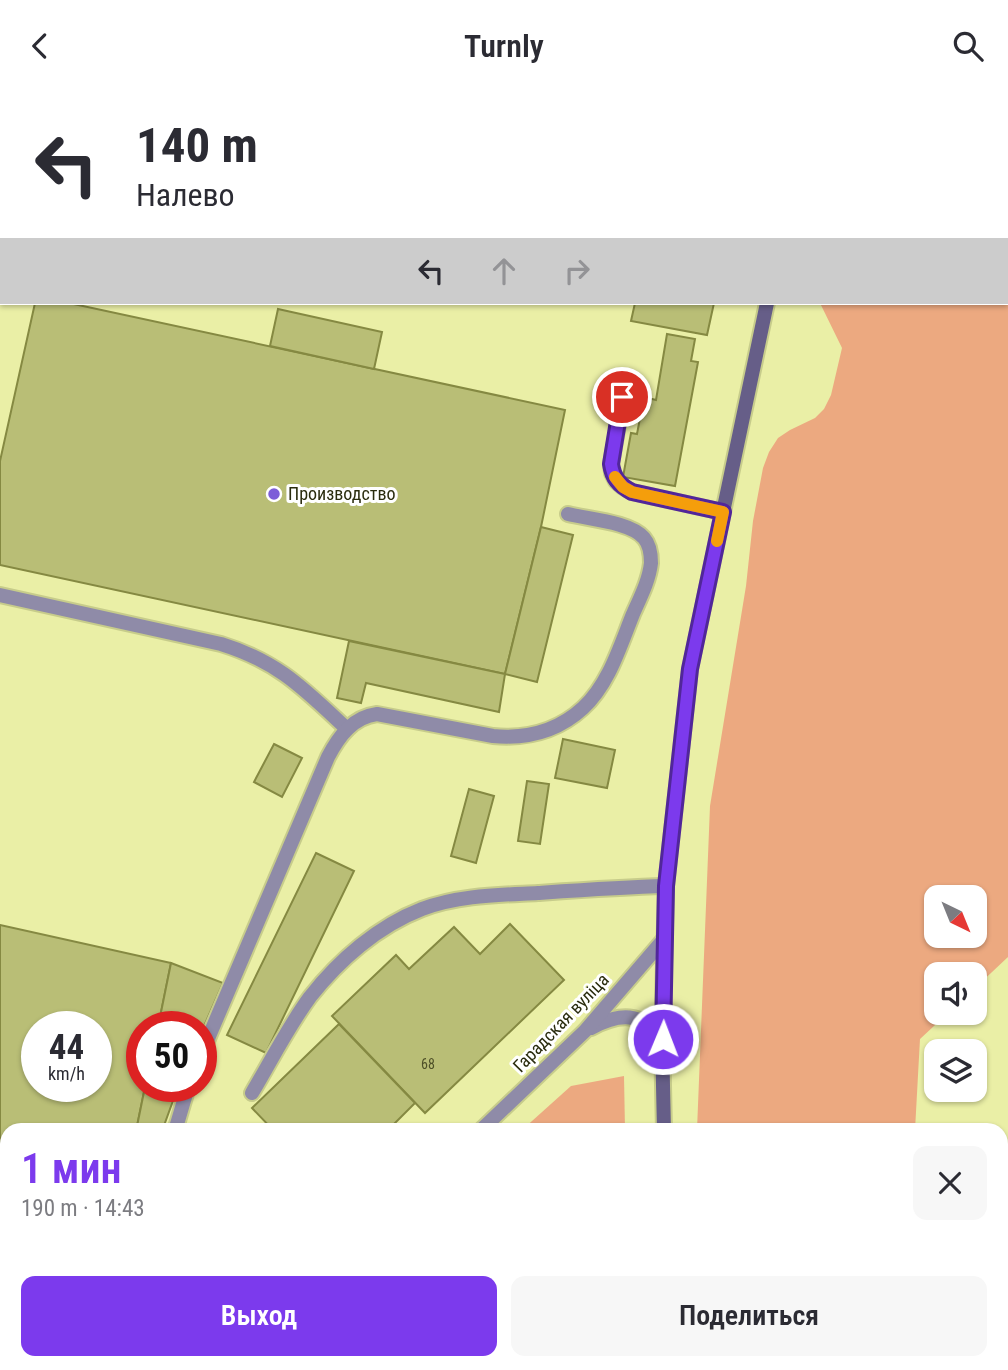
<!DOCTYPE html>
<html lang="ru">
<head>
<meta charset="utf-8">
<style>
	:root { --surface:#fff; --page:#f7f7f7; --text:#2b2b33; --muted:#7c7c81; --accent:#7c3aed }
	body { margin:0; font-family:"Roboto Condensed",sans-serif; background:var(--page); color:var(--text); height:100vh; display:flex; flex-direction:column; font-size:26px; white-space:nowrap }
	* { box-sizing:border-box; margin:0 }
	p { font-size:23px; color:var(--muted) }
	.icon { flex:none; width:38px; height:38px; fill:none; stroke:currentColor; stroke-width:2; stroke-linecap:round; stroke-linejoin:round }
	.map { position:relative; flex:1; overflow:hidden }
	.drawer { position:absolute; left:0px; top:1032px; width:1008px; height:247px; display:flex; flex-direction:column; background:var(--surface); border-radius:21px 21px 0 0; box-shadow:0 2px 5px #0004 }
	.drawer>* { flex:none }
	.guide { position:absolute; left:0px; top:0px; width:1008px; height:214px; box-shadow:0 2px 5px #0004; background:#fff; color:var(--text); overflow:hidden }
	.needle { width:46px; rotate:137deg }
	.fabs { position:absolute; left:924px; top:794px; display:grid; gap:14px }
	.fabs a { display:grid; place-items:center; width:63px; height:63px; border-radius:14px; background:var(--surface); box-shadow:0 2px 5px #0004; font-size:35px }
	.speed { position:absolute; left:21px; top:920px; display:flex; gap:14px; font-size:35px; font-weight:700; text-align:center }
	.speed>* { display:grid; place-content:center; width:91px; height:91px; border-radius:50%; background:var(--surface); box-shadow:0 2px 5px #0004; line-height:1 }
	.speed small { font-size:18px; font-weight:400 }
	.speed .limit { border:10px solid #d22; background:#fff; color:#111 }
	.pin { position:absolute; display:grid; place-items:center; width:60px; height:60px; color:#fff; margin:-30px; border:4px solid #fff; border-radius:50%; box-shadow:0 2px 7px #0007 }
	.me { position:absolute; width:77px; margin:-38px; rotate:1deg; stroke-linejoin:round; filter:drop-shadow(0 0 5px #0008) }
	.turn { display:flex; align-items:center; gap:24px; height:147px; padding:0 21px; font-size:32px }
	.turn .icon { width:91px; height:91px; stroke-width:2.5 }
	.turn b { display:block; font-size:49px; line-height:60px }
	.lanes { display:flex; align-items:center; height:66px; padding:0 21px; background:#0003; justify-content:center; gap:35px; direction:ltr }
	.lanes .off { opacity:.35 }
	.round { display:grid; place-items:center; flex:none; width:74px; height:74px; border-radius:14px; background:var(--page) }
	.overview { display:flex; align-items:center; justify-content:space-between; height:119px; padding:0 21px }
	h1 { font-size:42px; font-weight:600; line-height:52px; color:var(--accent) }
	.action { display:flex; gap:14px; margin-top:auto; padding:14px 21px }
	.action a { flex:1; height:80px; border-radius:14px; background:var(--accent); color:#fff; font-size:28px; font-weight:600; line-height:80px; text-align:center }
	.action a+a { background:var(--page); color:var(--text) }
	header { display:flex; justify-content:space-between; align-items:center; height:91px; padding:0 21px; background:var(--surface); font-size:32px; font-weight:600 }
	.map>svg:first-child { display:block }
</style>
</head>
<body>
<header><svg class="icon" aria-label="back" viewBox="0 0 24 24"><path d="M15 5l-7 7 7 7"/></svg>Turnly<svg class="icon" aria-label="search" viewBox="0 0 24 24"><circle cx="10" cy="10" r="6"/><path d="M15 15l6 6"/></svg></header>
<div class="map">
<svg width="1008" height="1279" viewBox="0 0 1008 1279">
	<rect width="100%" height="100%" fill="#eaefa6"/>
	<g fill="#eca980" fill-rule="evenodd">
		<path d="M877,0H1008V866L975,897V884H936V922H948L920,948L915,1039H697L710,715L746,495L753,430L763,377L769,361L778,347L790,339L815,327L824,318L831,304L842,257L820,212H1006V2H876ZM936,807H975V845H936Z"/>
		<path d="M624,985L625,1039H522L571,995Z"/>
		<path d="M1001,1207H1008V1270L1001,1271Z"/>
		<path d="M269,1272H630V1279H262Z"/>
		<path d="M691,1272H996L955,1279H692Z"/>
	</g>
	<g fill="#b9be76" stroke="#858942" stroke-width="2" fill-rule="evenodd">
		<path d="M254,0H313L312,2H254Z"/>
		<path d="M526,0H627V2H528Z"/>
		<path d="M676,0H755L754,2H676Z"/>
		<path d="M35,212H69L565,319L541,436L505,583L0,474V370Z"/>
		<path d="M635,212H714L707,244L631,230Z"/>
		<path d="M278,218L382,241L374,278L270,255Z"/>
		<path d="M667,243L695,248L691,270L698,271L675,395L623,386L631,342L637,343L644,306L656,309Z"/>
		<path d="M541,436L573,444L537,591L505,583Z"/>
		<path d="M349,550L505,583L499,621L366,592L361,612L337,607Z"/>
		<path d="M563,648L615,659L607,697L555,687Z"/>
		<path d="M274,653L302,667L282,706L254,691Z"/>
		<path d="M527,690L549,693L540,753L518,750Z"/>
		<path d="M469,698L494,705L476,772L451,765Z"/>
		<path d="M316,762L354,780L266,962L227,944Z"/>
		<path d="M510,833L564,889L425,1022L332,925L396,864L409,878L454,836L480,863Z"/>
		<path d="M0,834L171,872L158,936H142V996H145L136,1040H7V1154L0,1152ZM37,936H96V996H37Z"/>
		<path d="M171,872L223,892L201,942V936H158Z"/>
		<path d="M339,933L415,1012L387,1040H274L252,1017Z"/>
		<path d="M145,996H178L162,1040H136Z"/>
	</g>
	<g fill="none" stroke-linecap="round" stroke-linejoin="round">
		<defs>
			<g id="service">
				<path d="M75,2L76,0"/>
				<path d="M454,2L455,0"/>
				<path d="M623,306L611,373L612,382L616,390L623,396L632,401L723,421"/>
				<path d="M0,504L221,553C279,571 304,598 347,638"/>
				<path d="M591,937C619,922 642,920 662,949"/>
				<path d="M201,964L328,666C339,645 353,626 377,623L493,645C526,648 558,640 583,617C609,593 620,555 633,523C640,507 649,490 651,472C651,464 650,454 644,447C631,431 588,428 568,423"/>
				<path d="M252,1002C271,970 288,936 310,906C339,869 378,835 422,818C459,804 500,804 538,802C581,799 623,796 666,795"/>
				<path d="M175,1040L188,996"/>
				<path d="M480,1040L585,940L665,847"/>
				<path d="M31,1279L41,1272"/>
				<path d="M108,1279L115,1272"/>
				<path d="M225,1279L233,1272"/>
			</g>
			<g id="secondary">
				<path d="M811,2L812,0"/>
				<path d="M664,1040L662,949L666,795L690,578L767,212"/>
				<path d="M667,1272V1279"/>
			</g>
		</defs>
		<use href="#service" stroke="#c7cc8b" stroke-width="18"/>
		<use href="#secondary" stroke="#c7cc8b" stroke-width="18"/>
		<use href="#service" stroke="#8f8ba8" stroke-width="14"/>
		<use href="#secondary" stroke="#665e88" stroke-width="14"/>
	</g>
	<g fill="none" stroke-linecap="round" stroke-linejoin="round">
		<defs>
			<path id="route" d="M622,306L611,373C613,387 619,394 632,401L723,421L690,578L666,795L663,948"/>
		</defs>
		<use href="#route" stroke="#51269a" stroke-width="18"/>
		<use href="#route" stroke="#7c3aed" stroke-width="12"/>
		<path stroke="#f59e0b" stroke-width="12" d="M615,386L623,396L632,401L723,421L717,450"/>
	</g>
	<circle fill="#7d5dd8" stroke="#fff" stroke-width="2.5" cx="274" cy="403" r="7"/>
	<g text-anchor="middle" stroke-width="6" stroke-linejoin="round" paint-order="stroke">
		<g font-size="14" fill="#4e5028">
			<text x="428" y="978">68</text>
		</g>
		<g font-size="18" fill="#2a2c0e" stroke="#fff" text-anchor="start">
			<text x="288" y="409">Производство</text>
		</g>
		<g font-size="18" fill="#2a2c0e" stroke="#fff">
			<text transform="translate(561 932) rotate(-46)" y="6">Гарадская вуліца</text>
		</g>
	</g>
</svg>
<div class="fabs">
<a><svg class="needle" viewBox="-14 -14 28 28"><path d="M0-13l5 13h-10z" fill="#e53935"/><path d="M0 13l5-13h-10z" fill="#7c7c81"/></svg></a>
<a><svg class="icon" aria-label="sound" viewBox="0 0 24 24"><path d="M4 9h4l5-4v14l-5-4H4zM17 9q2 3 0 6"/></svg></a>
<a><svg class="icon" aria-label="layers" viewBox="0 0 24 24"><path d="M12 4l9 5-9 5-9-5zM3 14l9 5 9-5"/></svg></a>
</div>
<div class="speed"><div>44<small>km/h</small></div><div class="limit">50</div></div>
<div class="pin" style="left:622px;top:306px;background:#d93025"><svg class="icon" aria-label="arrive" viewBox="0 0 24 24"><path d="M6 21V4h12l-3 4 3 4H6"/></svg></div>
<svg class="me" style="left:663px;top:948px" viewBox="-20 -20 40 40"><circle r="17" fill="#7c3aed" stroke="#fff" stroke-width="3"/><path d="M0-11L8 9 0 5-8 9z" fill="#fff"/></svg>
<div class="guide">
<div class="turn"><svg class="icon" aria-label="left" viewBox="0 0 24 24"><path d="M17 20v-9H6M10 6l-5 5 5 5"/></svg><div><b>140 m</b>Налево</div></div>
<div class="lanes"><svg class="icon" aria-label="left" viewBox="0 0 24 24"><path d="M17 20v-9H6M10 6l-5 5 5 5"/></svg><svg class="icon off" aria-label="ahead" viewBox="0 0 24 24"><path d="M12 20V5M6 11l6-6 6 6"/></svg><svg class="icon off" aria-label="right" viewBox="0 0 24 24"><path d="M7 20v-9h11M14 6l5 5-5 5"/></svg></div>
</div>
<section class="drawer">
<div class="overview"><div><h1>1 мин</h1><p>190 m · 14:43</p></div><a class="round"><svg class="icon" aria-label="close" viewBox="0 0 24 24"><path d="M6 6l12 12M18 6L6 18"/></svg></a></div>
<div class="action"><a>Выход</a><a>Поделиться</a></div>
</section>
</div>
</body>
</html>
